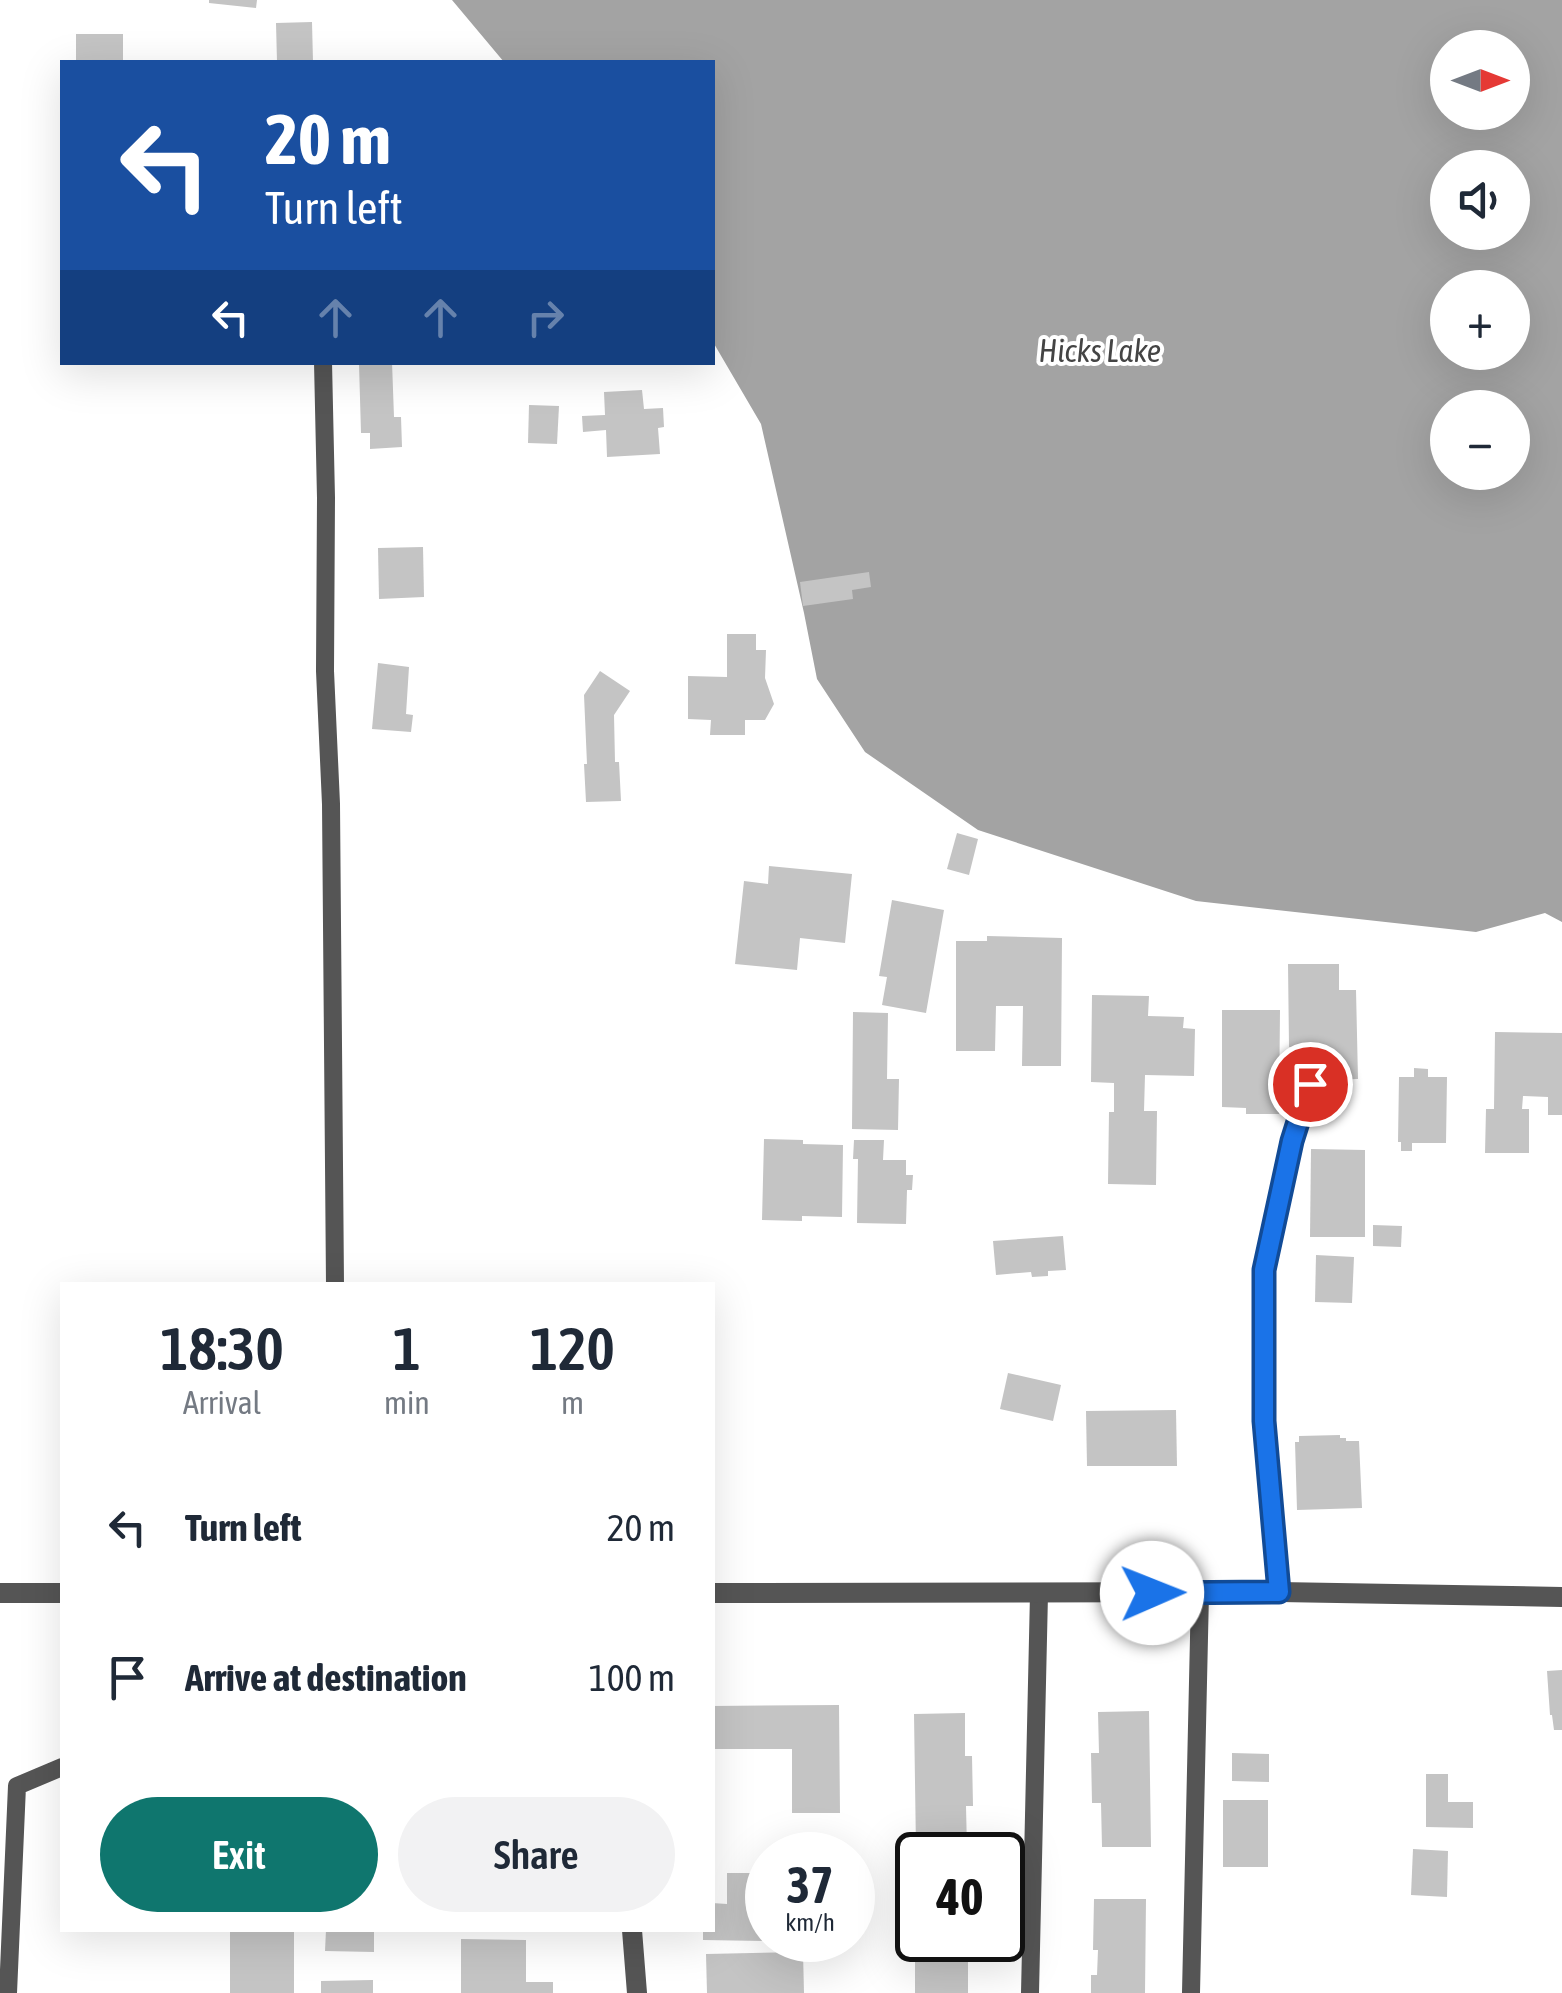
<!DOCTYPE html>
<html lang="en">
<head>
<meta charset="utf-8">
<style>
	:root { --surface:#fff; --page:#f2f2f3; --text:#1f2937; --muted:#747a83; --accent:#0f766e }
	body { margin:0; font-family:"Asap Condensed",sans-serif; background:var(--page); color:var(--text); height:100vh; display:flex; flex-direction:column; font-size:38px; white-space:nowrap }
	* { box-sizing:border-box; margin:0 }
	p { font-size:32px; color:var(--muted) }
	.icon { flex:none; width:55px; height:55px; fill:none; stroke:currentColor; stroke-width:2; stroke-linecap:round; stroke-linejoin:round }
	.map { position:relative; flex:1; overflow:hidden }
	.panel { position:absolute; left:60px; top:1282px; width:655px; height:650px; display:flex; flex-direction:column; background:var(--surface); border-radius:0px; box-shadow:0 10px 40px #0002 }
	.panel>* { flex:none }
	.top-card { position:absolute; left:60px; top:60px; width:655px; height:305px; border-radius:0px; box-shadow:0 10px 40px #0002; background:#1a4fa0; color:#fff; overflow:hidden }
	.needle { width:65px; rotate:90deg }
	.tools { position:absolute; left:1430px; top:30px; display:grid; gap:20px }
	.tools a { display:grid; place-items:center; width:100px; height:100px; border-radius:50%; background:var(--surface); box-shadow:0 10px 40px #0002; font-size:50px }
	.speed { position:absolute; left:745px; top:1832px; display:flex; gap:20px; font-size:50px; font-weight:700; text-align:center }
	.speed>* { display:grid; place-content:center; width:130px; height:130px; border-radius:50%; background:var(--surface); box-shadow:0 10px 40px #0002; line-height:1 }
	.speed small { font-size:25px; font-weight:400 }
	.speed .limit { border:5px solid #111; border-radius:15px; background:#fff; color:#111 }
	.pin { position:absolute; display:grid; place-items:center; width:85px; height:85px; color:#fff; margin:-42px; border:5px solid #fff; border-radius:50%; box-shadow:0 2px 10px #0007 }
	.me { position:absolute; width:110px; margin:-55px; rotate:89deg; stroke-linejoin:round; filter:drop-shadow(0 0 8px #0008) }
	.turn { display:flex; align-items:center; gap:35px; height:210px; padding:0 40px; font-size:45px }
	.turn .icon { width:130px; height:130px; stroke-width:2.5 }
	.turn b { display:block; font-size:70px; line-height:85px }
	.lanes { display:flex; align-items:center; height:95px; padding:0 40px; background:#0003; justify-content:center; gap:50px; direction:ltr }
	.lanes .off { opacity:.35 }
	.eta { display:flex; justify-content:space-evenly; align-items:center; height:170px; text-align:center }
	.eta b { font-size:60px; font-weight:600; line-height:70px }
	.action { display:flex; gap:20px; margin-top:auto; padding:20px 40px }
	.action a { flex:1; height:115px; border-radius:60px; background:var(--accent); color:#fff; font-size:40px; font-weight:600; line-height:115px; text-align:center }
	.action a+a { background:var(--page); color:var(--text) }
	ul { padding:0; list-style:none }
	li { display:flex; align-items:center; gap:30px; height:150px; padding:0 40px }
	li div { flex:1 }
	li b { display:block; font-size:38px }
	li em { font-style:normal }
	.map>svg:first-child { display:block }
</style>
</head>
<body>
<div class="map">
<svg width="1562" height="1993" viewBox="0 0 1562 1993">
	<rect width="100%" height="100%" fill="#fff"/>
	<path fill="#a3a3a3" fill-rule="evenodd" d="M452,0H1562V922L1545,913L1476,932L1196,901L978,830L865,752L817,679L804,613L761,424L713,342L712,62H504ZM1448,48H1512V112H1448ZM1448,168H1512V232H1448ZM1448,288H1512V352H1448ZM1448,408H1512V472H1448Z"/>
	<g fill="#c4c4c4">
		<path d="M209,0H257L256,8L209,3Z"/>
		<path d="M312,22L313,62H277L276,23Z"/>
		<rect x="76" y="34" width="47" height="28"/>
		<path d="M392,362L394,417H401L402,447L370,449V433H361L359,364Z"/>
		<path d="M642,390L644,409L663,408L664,427L658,428L660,454L607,457L606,430L583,432L582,416L605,415L604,392Z"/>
		<path d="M529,405L559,406L557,444L528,443Z"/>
		<path d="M423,547L424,597L379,599L378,548Z"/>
		<path d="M869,572L871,587L852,590L853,599L803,606L800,582Z"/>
		<path d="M727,634H756V650H766L765,678L774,704L765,720H745V735H710L711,720L688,719V676L727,677Z"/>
		<path d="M378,663L409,667L406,714L413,715L411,732L372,729Z"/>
		<path d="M600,671L630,691L614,715L615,762H619L621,801L586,802L584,764H587L584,695Z"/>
		<path d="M957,833L978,839L969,875L947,869Z"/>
		<path d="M769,866L852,874L845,943L800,938L797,970L735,964L744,881L768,884Z"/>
		<path d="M892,900L944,910L926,1013L882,1005L887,977L879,976Z"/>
		<path d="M987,936L1062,938L1061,1066H1022L1023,1006H996L995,1051H956V941H987Z"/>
		<path d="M1288,964H1339V990H1356L1358,1079L1319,1080V1046L1289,1047Z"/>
		<path d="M1092,995L1149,996L1148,1016L1184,1017L1183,1028L1195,1029L1194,1076L1145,1075L1144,1111H1157L1156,1185L1108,1184L1109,1112H1114V1083L1091,1082Z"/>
		<path d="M1222,1010H1280L1279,1114H1246V1108L1222,1107Z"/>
		<path d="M853,1012L888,1013L887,1079H899L898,1130L852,1129Z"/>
		<path d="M1495,1032L1562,1033V1115H1548V1097L1523,1096L1522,1109H1529V1153H1485L1486,1109H1494Z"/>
		<path d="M1414,1068L1428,1069V1077H1447L1446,1143H1412V1151H1401V1142H1398L1399,1077H1414Z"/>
		<path d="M764,1139L803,1140V1144L843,1145L842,1217L802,1216V1221L762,1220Z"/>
		<path d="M854,1140H884L883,1160H906V1175H913L912,1190H907L906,1224L857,1223L858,1159H853Z"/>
		<path d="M1311,1149L1365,1150V1237H1310Z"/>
		<path d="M1373,1225L1402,1226L1401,1247L1373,1246Z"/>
		<path d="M1063,1236L1066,1270L1048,1271V1276L1032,1277L1031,1272L996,1275L993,1241Z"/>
		<path d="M1316,1255L1354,1257L1352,1303L1315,1302Z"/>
		<path d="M1008,1373L1061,1385L1053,1421L1000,1409Z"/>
		<path d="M1176,1410L1177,1466H1087L1086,1411Z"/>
		<path d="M1340,1435V1438H1346V1441H1359L1362,1508L1297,1510L1295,1442H1299V1436Z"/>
		<path d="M1562,1670V1730H1554L1552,1715H1550L1547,1671Z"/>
		<path d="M839,1705L840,1813H792V1749H712V1706Z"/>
		<path d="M1149,1711L1151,1847H1102L1101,1803H1092L1091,1753H1099L1098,1712Z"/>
		<path d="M965,1713V1756H972L973,1806H966L967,1849H916L914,1714Z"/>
		<path d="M1232,1753L1269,1754V1782L1232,1781Z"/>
		<path d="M1426,1774H1448V1802H1473V1828L1426,1827Z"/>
		<rect x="1223" y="1800" width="45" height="67"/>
		<path d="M1413,1849L1448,1851L1447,1897L1411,1895Z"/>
		<path d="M727,1873H768V1941L703,1940V1930H712V1903L727,1904Z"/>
		<path d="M1094,1899H1146L1145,1993H1091V1975H1097L1098,1950H1093Z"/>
		<rect x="230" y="1930" width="64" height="63"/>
		<path d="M326,1930H374V1952L325,1951Z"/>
		<path d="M461,1939L526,1940V1982H553V1993H461Z"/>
		<rect x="915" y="1940" width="53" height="53"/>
		<path d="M803,1952L804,1993H707L706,1954Z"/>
		<path d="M373,1980V1993H321V1981Z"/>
	</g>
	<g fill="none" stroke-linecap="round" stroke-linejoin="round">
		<g stroke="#555" stroke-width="18">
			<path d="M323,362L326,498L325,671L331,804L335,1285"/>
			<path d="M1279,1592L1264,1421L1263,1270L1292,1141L1310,1083"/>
			<path d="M8,1993L17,1786L62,1767"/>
			<path d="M1030,1993L1039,1594"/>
			<path d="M1191,1993L1200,1593"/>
		</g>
		<path stroke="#555" stroke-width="20" d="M632,1930L637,1993"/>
		<g stroke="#555" stroke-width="20">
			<path d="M0,1593H62"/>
			<path d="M712,1593L1279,1592L1562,1597"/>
		</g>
	</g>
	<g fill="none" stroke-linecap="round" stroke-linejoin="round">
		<defs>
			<path id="route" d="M1152,1593L1279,1592L1264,1421V1270L1292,1141L1310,1084"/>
		</defs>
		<use href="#route" stroke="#114b97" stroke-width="25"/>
		<use href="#route" stroke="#1a73e8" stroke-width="18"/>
	</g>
	<g text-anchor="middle" stroke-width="8" stroke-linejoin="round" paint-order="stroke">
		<g font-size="32" font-style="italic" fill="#444" stroke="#fff">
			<text x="1100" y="362">Hicks Lake</text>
		</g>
	</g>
</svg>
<div class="tools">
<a><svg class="needle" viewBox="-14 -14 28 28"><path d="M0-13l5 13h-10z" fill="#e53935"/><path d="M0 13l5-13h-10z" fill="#747a83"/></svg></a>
<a><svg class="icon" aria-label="sound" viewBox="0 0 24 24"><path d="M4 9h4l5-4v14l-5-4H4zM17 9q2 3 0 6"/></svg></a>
<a>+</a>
<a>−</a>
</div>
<div class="speed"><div>37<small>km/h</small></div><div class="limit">40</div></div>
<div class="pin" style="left:1310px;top:1084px;background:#d93025"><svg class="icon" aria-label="arrive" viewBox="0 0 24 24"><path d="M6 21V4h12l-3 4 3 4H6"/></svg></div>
<svg class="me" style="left:1152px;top:1593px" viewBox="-20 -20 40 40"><circle r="19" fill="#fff"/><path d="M0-13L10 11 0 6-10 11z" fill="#1a73e8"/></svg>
<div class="top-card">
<div class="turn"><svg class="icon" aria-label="left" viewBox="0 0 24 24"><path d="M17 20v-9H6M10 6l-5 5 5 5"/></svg><div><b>20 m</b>Turn left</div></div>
<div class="lanes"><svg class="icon" aria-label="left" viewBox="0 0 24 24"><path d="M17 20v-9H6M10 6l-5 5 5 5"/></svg><svg class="icon off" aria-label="ahead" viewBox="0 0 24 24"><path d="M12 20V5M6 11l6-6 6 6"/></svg><svg class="icon off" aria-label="ahead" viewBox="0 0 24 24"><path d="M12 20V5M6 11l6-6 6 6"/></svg><svg class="icon off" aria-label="right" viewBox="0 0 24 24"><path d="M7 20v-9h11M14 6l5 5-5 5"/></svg></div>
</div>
<section class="panel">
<div class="eta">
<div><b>18:30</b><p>Arrival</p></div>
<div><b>1</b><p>min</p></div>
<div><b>120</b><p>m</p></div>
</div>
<ul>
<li><svg class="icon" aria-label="left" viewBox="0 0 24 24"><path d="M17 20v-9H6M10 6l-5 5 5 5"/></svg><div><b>Turn left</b></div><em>20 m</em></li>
<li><svg class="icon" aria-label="arrive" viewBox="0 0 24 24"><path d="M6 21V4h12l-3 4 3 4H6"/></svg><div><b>Arrive at destination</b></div><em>100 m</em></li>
</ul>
<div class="action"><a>Exit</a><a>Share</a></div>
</section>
</div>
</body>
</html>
